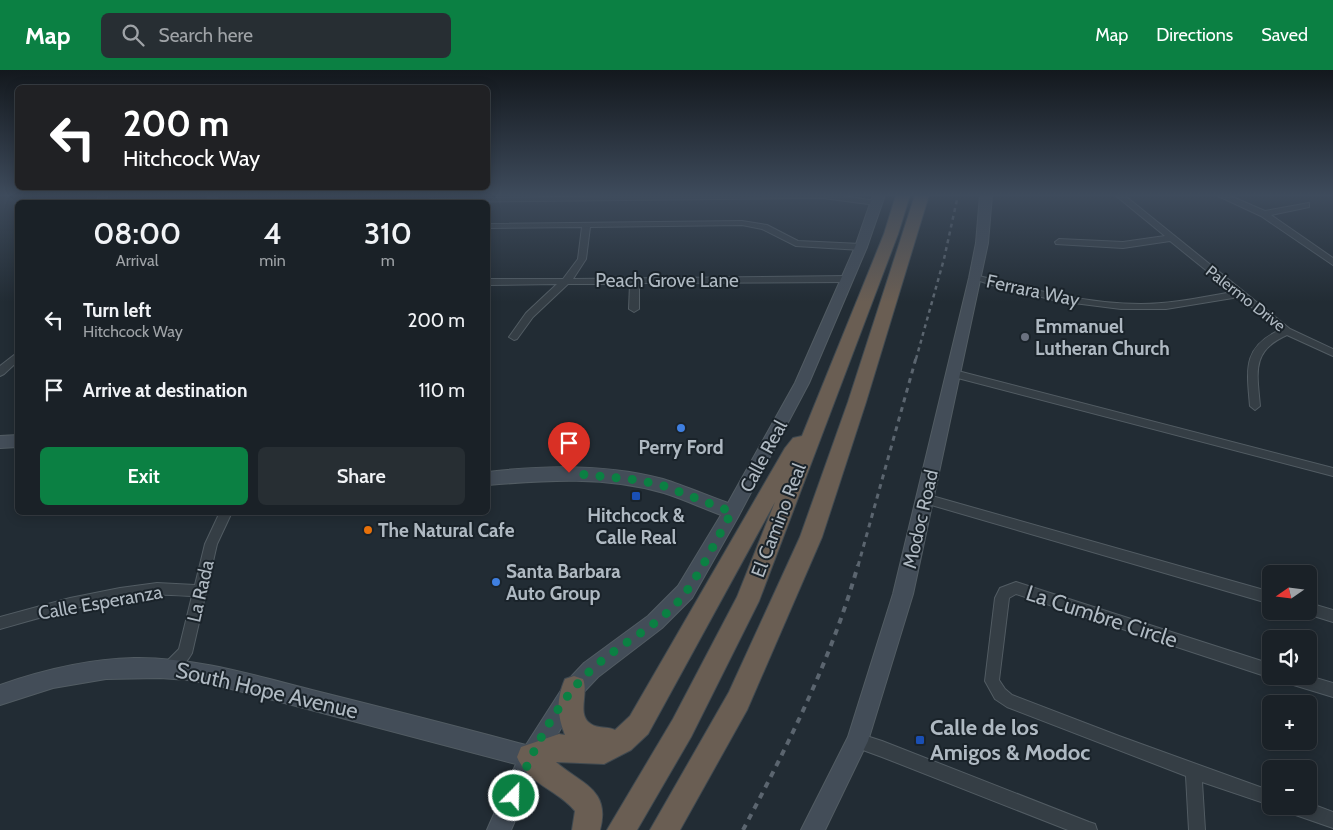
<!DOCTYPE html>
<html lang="en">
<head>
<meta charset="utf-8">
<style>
	:root { --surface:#1a2127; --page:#272e33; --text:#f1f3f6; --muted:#9fa3a7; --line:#383e44; --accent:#0b8043 }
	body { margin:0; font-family:Cabin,sans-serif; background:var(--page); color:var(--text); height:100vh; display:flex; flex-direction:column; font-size:19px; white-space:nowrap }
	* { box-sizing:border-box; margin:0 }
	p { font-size:16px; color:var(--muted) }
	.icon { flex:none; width:28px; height:28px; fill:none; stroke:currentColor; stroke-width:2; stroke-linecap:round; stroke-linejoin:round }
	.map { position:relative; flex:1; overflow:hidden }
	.side { position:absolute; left:15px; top:130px; width:475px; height:315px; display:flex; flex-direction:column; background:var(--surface); border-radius:8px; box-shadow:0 2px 12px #0003,0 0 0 1px var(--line) }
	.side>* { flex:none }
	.guide { position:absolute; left:15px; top:15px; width:475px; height:105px; border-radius:8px; box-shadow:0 2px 12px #0003,0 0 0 1px var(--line); background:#202124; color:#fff; overflow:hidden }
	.needle { width:32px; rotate:256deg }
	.controls { position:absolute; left:1262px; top:495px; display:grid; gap:10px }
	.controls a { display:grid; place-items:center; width:55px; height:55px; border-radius:8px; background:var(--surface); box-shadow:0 2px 12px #0003,0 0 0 1px var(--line); font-size:25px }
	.pin { position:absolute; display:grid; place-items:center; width:42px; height:42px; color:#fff; margin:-51px -21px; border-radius:50% 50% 50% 0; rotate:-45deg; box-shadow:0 0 5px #0007 }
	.pin .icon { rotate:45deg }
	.me { position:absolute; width:55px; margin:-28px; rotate:23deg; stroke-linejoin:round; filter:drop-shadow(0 0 4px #0008) }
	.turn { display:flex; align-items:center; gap:18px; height:105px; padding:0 25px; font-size:22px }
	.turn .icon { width:65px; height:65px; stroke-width:2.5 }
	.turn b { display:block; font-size:35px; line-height:42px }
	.eta { display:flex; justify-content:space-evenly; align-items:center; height:85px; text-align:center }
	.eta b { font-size:30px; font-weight:600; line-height:35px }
	.primary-button { display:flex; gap:10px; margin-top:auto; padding:10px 25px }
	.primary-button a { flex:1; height:58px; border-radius:8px; background:var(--accent); color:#fff; font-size:20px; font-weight:600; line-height:58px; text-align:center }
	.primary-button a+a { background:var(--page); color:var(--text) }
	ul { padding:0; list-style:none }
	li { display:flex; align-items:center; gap:15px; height:70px; padding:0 25px }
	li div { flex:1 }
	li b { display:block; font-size:19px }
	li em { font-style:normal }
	header { display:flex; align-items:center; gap:30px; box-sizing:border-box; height:70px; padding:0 25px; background:var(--accent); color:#fff }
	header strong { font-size:24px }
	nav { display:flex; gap:28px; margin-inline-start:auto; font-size:18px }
	.search { width:350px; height:45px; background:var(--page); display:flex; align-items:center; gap:12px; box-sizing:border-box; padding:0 18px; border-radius:8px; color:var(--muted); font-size:19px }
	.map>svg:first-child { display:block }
</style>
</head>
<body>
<header>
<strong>Map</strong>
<div class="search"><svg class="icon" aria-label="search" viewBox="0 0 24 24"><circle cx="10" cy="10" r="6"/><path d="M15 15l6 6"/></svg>Search here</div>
<nav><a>Map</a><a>Directions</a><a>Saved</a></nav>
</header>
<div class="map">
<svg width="1333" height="760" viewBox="0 0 1333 760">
	<rect width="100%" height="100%" fill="#222c34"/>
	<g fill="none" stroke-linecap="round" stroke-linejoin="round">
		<defs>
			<g id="street">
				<path d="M100,125H108L104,132H96Z"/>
				<path d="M209,125H217L216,132H208Z"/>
				<path d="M684,125H836L876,131L880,133L876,135L823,128L428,132L427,131L431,129Z"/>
				<path d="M1115,125H1124L1290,259L1333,279V286L1287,265C1251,281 1257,302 1260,336L1255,340L1250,336C1247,300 1242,277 1280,260L1239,227L1166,239H1121L1058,231L992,215L971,208L975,205C1030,219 1085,234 1141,234C1172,234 1203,227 1233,222L1170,171L1123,178L1056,174L1055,172L1059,169L1123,172L1165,166Z"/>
				<path d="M1216,125H1228L1265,141L1309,133V137L1271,145L1333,188V195L1261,146Z"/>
				<path d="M742,151L767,155L798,171L861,174L865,177L861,180L796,176L762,159L742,155L590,157L586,189L573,209L847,206L851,209L847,212L639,213V239L634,242L629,239L630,214H568L533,247L517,269L514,270L509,267L526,243L557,214L488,215V209H563L578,189L582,157L488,158V154Z"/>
				<path d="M18,282V291L4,304L0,306V296Z"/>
				<path d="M954,300L1333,398V406L950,306L949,304Z"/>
				<path d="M925,424L1271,522V534L921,432L919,429L921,426Z"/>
				<path d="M220,442H232L217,474L192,583C188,591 179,600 171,604L166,602L164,597L166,592L179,579L192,526C181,526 169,524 158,525C108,526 48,546 0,559V547L70,528L120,518L157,513L195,515L205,474Z"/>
				<path d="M1016,512L1271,594V606H1275L1271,608L1016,524L1009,528L999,610L1005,619L1012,625L1119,666L1271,721L1273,736L1202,712L1205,760H1189L1186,706L1007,637L995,629L985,611L995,528L1000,518Z"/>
				<path d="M1309,533L1333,540V552L1304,543L1303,541H1309Z"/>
				<path d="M1280,606H1309L1333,613V627L1287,613L1282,611Z"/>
				<path d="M857,663L882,671L1089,752L1095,754L1097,760H1068L882,687L852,676L849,671L852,666Z"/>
				<path d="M1309,733L1333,742V758L1287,742L1285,736H1309Z"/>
			</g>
			<g id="secondary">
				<path d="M873,125H885L867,177L809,313L738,447L692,528L662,558L598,607L581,625L539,695L511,760H487L516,694L216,615L188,610L160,608L106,609L53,618L0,635V615C43,600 87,589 134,588C195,587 253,605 312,620C384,638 455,656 526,675L567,611L584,593L648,546L678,516L721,445C702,438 683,429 664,423C606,406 547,410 488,415V402C546,395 606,394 663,409C685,416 706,425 728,433L795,313L855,177Z"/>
				<path d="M980,125H992L988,173L913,524L868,671L825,760H801L848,667L893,524L969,208L976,173Z"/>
				<path d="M18,365V377L0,378V366Z"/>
			</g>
			<g id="highway">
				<path d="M896,125H910L898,164L759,531L691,667L637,760H607L673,649L737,527L775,432L648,664L631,680L604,694L556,692C581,714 611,719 600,760H572L575,741C558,720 529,715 517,687L521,677L559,664L565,665C557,645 556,630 565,609L574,606L583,609C589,623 576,645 591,654C598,659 607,656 615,660L630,646L785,378L793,368L802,366L884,164Z"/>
				<path d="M915,125H929L866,332L822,467L747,640L680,760H650L729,622L800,467L848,332Z"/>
			</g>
		</defs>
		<use href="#street" stroke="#525c63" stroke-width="2"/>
		<use href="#secondary" stroke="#525c63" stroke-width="2"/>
		<use href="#highway" stroke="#3f4950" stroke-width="2"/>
		<use href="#street" fill="#353e45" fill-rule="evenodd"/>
		<use href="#secondary" fill="#434d58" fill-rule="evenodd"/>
		<use href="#highway" fill="#6a5e53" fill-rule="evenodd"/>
		<path stroke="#5b656f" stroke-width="2.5" stroke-dasharray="4 4" stroke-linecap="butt" d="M916,289L944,189L958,125"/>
		<path stroke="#5b656f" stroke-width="3" stroke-dasharray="5 5" stroke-linecap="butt" d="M858,496L916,288"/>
		<path stroke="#5b656f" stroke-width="4" stroke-dasharray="6 6" stroke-linecap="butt" d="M743,760C788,675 832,588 858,495"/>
	</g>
	<linearGradient id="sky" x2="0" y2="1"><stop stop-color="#13181d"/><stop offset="0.54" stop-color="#3e4b5c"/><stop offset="1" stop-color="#3e4b5c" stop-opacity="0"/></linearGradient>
	<rect width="1333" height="232" fill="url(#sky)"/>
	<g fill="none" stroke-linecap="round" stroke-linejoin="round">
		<path stroke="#0b8043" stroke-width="9" stroke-dasharray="0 16.2" d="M514,726C532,682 555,634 590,601C617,575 652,560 677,533C698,510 716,469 732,442L664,416L638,410L569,403"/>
	</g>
	<circle fill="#6b7280" stroke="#1a232a" stroke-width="2" cx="1025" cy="267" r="5"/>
	<g fill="#3f7fe0" stroke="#1a232a" stroke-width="2">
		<circle cx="681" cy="358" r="5"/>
		<circle cx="496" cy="512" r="5"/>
	</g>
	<g fill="#1a4fb4" stroke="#1a232a" stroke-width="2">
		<rect x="631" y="421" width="10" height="10" rx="2.5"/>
		<rect x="915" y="665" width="10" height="10" rx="2.5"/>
	</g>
	<circle fill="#e8710a" stroke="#1a232a" stroke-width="2" cx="368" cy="460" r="5"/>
	<g text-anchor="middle" stroke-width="4" stroke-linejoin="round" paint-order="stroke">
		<g font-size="16" fill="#afb9c2" stroke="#1a232a">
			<text transform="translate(1246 228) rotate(38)" y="6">Palermo Drive</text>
		</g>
		<g font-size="19" fill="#afb9c2" stroke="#1a232a">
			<text x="667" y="217">Peach Grove Lane</text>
			<text transform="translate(1033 220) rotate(12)" y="7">Ferrara Way</text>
			<text transform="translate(763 386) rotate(-62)" y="7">Calle Real</text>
			<text transform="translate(920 449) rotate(-77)" y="7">Modoc Road</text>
			<text transform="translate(778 450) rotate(-69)" y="7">El Camino Real</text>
			<text transform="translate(200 521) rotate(-77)" y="7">La Rada</text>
			<text transform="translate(100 532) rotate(-10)" y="7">Calle Esperanza</text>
		</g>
		<g font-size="19" font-weight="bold" fill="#afb9c2" stroke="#1a232a" text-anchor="start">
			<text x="1035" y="263">Emmanuel<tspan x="1035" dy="22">Lutheran Church</tspan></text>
			<text x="681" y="384" text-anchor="middle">Perry Ford</text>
			<text x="636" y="452" text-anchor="middle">Hitchcock &amp;<tspan x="636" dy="22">Calle Real</tspan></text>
			<text x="378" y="467">The Natural Cafe</text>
			<text x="506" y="508">Santa Barbara<tspan x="506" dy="22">Auto Group</tspan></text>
		</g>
		<g font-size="22" fill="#afb9c2" stroke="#1a232a">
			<text transform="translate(1102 546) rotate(18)" y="8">La Cumbre Circle</text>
			<text transform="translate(267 620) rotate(13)" y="8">South Hope Avenue</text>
		</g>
		<g font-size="22" font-weight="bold" fill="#afb9c2" stroke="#1a232a" text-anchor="start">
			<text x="930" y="665">Calle de los<tspan x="930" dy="25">Amigos &amp; Modoc</tspan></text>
		</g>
	</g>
</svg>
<div class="controls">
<a><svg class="needle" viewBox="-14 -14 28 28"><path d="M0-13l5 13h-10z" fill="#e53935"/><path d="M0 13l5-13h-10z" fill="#9fa3a7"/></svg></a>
<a><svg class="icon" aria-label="sound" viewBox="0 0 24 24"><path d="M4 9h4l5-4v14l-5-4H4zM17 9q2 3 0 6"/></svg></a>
<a>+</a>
<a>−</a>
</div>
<div class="pin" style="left:569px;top:403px;background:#d93025"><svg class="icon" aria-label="arrive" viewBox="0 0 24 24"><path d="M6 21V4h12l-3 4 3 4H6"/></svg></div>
<svg class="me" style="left:514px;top:726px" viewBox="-20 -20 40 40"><circle r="17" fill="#0b8043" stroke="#fff" stroke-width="3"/><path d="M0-11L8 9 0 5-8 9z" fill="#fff"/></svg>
<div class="guide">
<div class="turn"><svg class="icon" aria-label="left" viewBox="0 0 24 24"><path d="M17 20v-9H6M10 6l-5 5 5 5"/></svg><div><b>200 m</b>Hitchcock Way</div></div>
</div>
<section class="side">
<div class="eta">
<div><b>08:00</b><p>Arrival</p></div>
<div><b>4</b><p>min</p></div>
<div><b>310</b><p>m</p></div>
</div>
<ul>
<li><svg class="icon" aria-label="left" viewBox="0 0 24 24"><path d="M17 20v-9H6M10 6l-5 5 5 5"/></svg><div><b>Turn left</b><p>Hitchcock Way</p></div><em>200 m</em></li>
<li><svg class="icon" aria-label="arrive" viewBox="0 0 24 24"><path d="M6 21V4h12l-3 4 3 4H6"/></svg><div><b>Arrive at destination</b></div><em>110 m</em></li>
</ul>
<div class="primary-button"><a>Exit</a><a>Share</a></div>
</section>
</div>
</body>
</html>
